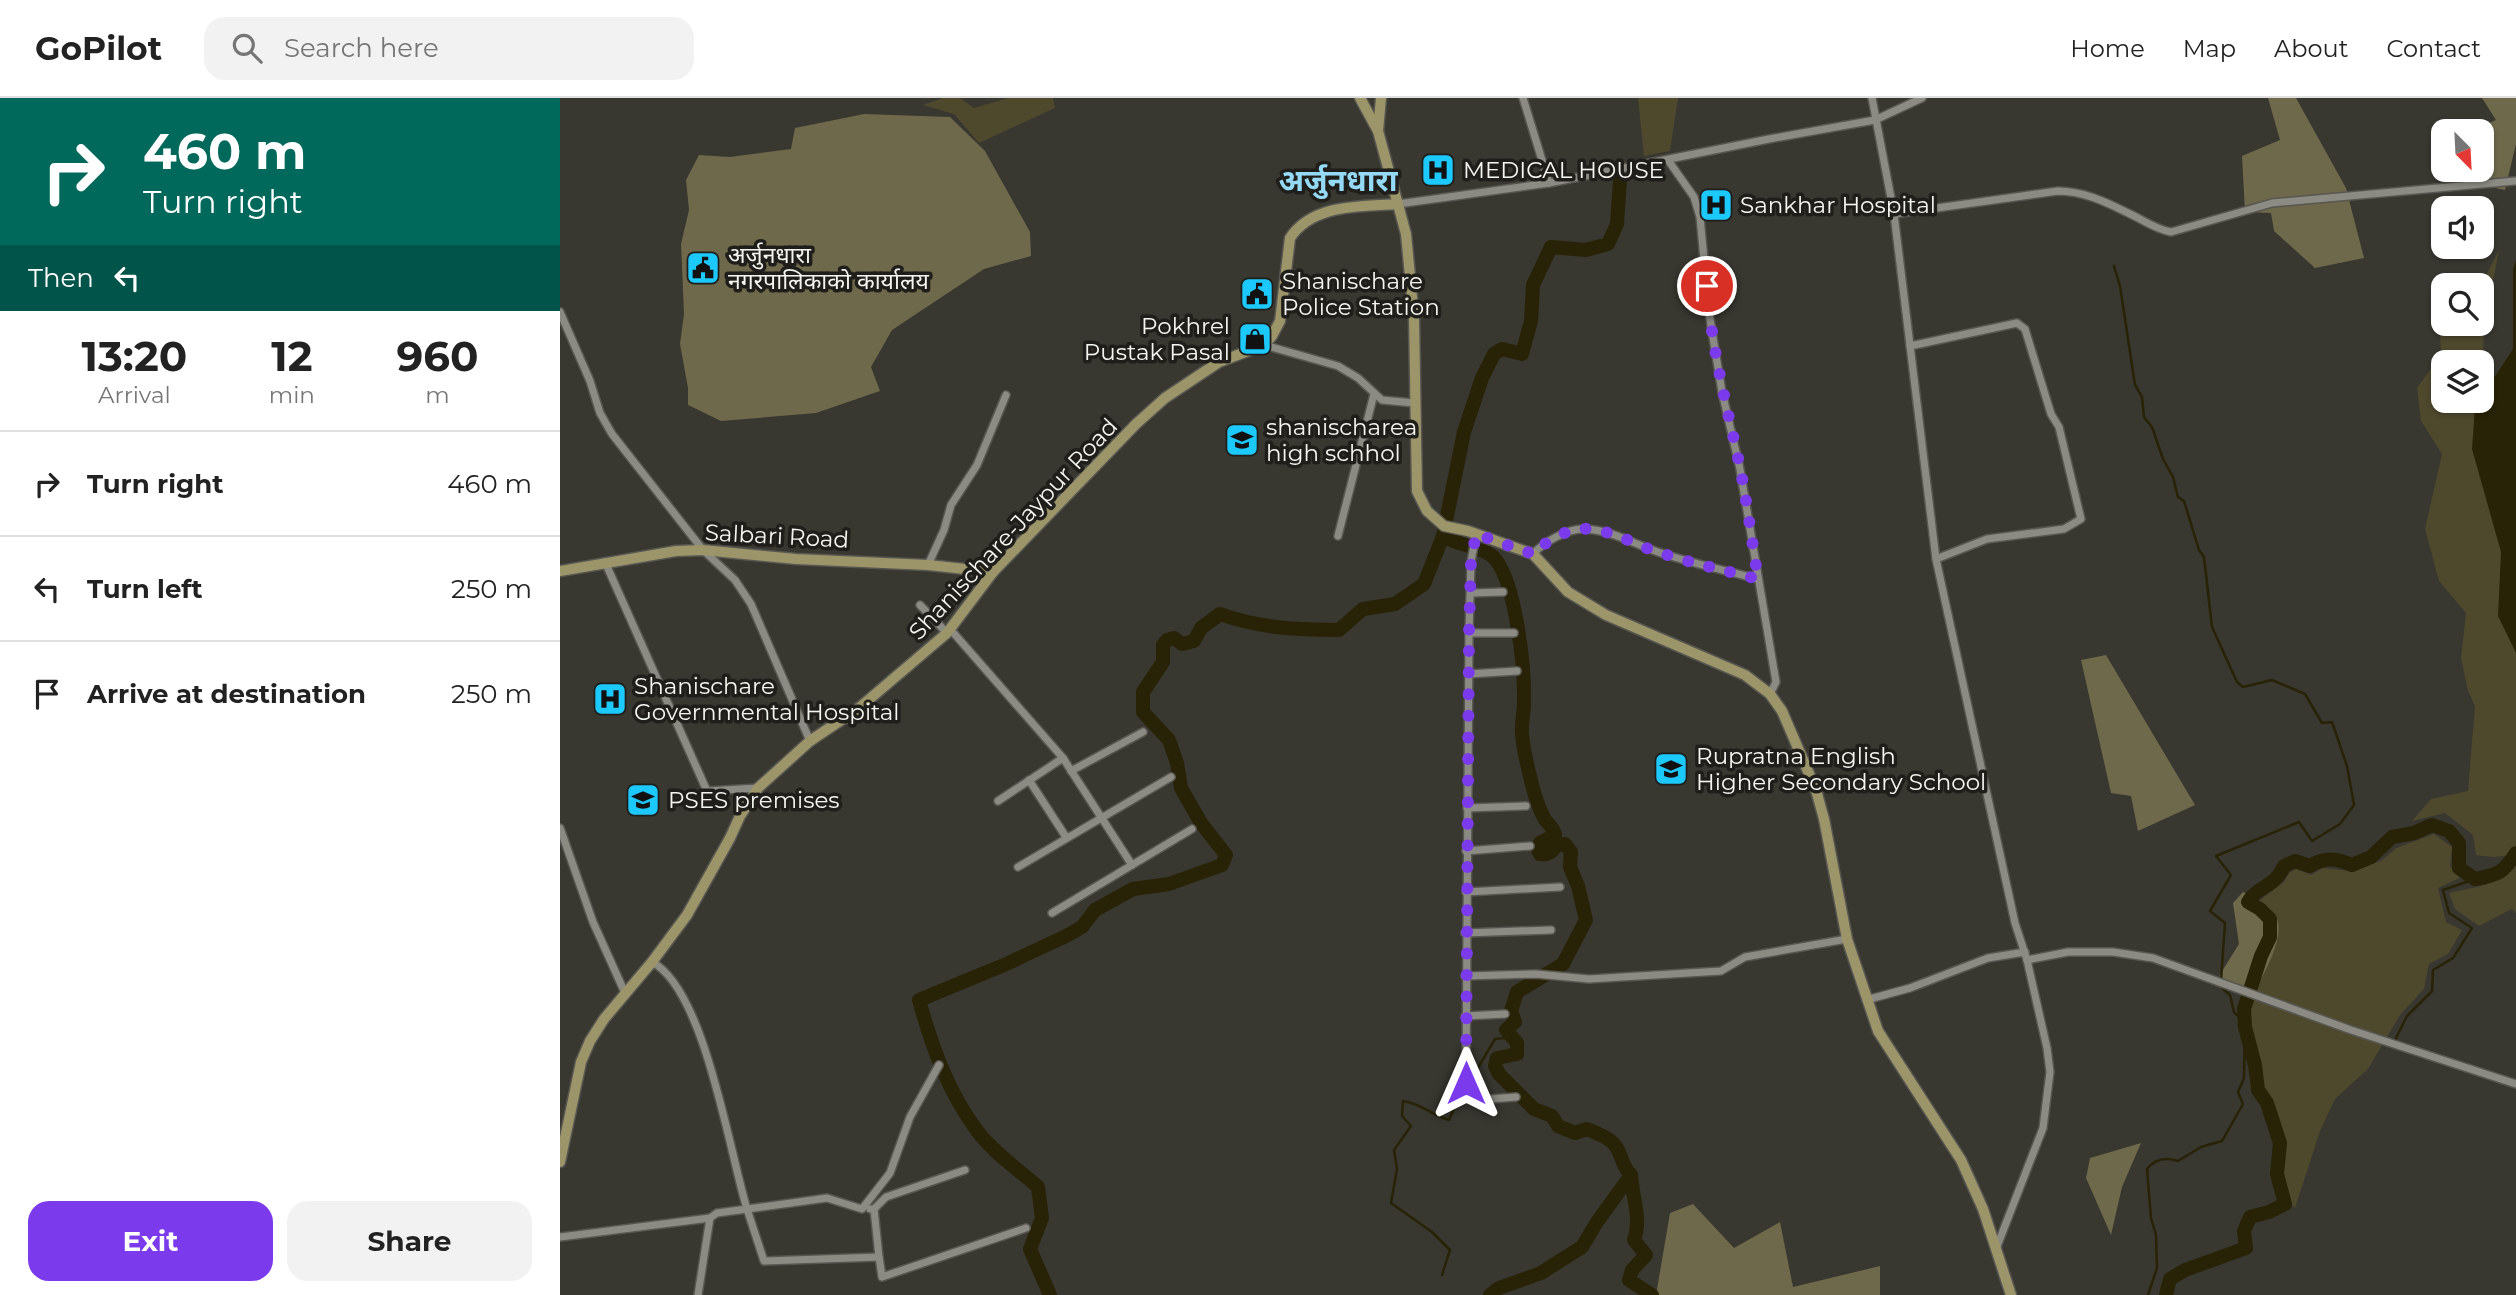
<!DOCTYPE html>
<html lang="en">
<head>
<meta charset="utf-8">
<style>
	:root { --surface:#fff; --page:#f2f2f2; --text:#222; --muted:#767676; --line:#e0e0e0; --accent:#7c3aed }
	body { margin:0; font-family:Montserrat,"Noto Sans Devanagari",sans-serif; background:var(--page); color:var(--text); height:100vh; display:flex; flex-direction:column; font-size:26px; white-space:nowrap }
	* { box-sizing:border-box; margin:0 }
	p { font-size:23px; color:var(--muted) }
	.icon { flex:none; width:38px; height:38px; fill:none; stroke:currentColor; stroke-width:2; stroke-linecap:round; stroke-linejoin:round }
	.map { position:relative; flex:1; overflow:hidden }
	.panel { display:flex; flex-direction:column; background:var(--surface); width:560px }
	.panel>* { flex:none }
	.banner { background:#00695c; color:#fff; overflow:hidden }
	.needle { width:46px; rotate:156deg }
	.tools { position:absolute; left:1871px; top:21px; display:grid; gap:14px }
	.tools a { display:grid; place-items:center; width:63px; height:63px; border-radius:14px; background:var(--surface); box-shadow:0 2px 5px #0004; font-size:35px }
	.pin { position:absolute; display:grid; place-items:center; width:60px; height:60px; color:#fff; margin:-30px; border:4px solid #fff; border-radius:50%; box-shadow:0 2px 7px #0007 }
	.me { position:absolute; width:77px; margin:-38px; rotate:0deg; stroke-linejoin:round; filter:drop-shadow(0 0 5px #0008) }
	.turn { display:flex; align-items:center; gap:24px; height:147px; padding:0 28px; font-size:32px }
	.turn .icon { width:91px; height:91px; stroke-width:2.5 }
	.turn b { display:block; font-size:49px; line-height:60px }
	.then { display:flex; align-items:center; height:66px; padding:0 28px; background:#0003; gap:14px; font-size:26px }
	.eta { display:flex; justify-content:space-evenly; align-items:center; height:119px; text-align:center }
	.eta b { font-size:42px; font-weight:700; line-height:49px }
	.action { display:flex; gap:14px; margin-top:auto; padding:14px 28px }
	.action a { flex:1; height:80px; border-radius:21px; background:var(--accent); color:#fff; font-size:28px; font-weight:700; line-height:80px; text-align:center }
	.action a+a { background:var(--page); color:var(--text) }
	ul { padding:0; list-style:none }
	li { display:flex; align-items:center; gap:21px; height:105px; padding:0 28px; border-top:2px solid var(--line) }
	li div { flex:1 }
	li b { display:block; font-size:26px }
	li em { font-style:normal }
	header { display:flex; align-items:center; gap:42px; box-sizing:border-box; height:98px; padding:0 35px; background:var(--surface); border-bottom:2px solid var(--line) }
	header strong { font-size:33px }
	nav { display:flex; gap:38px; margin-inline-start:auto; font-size:24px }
	.search { width:490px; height:63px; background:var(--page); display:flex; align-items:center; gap:18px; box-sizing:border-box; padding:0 24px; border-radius:21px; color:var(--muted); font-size:26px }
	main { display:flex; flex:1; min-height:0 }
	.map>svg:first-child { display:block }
</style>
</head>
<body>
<header>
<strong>GoPilot</strong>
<div class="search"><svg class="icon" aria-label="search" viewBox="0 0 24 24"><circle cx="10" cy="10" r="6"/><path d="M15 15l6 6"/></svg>Search here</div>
<nav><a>Home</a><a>Map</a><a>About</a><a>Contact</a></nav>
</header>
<main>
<section class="panel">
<div class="banner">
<div class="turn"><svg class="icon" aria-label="right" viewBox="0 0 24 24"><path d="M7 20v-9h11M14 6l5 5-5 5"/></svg><div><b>460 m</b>Turn right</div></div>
<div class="then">Then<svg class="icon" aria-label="left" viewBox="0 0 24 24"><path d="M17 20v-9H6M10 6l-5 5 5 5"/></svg></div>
</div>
<div class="eta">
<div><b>13:20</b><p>Arrival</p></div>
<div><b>12</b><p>min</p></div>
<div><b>960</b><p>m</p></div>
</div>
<ul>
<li><svg class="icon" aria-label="right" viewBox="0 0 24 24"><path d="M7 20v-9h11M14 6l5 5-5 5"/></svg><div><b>Turn right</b></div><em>460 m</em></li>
<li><svg class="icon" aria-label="left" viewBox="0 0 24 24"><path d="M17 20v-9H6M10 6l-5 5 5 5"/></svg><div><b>Turn left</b></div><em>250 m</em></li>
<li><svg class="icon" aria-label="arrive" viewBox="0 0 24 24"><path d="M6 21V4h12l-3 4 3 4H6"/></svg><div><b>Arrive at destination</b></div><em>250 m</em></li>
</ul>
<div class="action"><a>Exit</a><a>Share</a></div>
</section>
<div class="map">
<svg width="1956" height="1197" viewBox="0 0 1956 1197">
	<rect width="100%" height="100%" fill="#383730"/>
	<g fill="#4e492d">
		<path d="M383,0H400L414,10L448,0H493L495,10L419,45L394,16L363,7Z"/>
		<path d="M1078,0H1118L1110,53L1084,58Z"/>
		<path d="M1939,152L1924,231L1922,278V264H1883V303H1920L1956,447V757L1933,759L1916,757L1913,737L1885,715L1852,723L1871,701L1908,693L1915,608L1908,593L1901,560L1906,515L1879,483L1865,431L1882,356L1861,323L1857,290L1881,257L1880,230L1902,226H1922L1921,187Z"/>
		<path d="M1874,736L1892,749L1890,768L1900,780L1878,790L1886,824L1902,832L1888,856L1869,866L1864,891L1840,917L1808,971L1775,1001L1760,1033L1735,1110L1723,1099L1717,1076L1720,1045L1690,989L1687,910L1716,845L1718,823L1712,813L1700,802L1724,784L1729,775L1736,771L1751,777L1763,770L1790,773L1821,763L1836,750Z"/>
		<path d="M1956,767V815L1952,811L1919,828L1895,811L1889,795C1909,790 1945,787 1956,767Z"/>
	</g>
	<g fill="#6e694b">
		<path d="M1708,0H1736L1786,90L1804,160L1755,170L1714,133L1711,115L1685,114L1682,58L1720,42Z"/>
		<path d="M1922,0H1956V46L1945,92L1931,89L1911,72H1922V33H1910L1936,22Z"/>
		<path d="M304,16L390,19L425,53L470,134L471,158L424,171L332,232L311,269L320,293L256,315L161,323L128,307V290L120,246L124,216L121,146L129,112L126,82L139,57L170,59L231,51L235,30Z"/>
		<path d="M1546,557L1635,707L1578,733L1571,698L1551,695L1521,562Z"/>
		<path d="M1683,794C1696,800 1711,807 1717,821C1725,840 1702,881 1691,898L1659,878L1679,846L1673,805Z"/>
		<path d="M1581,1045L1562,1089L1551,1137L1526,1080L1530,1060Z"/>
		<path d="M1133,1106L1174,1150L1220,1124L1233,1189L1320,1168V1197H1096L1110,1115Z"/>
	</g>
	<path fill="#282306" d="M1956,162V555L1938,518L1941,454L1912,351L1915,309L1919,303H1922V298L1953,251V171Z"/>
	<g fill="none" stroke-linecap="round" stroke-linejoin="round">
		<g stroke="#282306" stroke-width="2.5">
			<path d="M1554,168L1560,188L1575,287L1582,299L1584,319L1592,329L1603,361L1613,379L1618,399L1624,403L1639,452L1644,459L1652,529L1677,584L1683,589L1712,582L1745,596L1762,625L1772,624L1787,668L1794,707L1780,726L1752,743L1739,724L1656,758L1671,777L1650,813L1665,825L1661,882L1663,891L1670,897L1674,914L1685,925L1684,980L1678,994L1683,1006L1662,1043L1641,1049L1618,1063C1606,1059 1595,1061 1587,1071L1591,1120L1596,1137L1597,1170L1588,1197"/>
			<path d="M1835,942L1847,918L1872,893L1873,872L1893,860L1912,830L1889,815L1883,792L1915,781"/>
			<path d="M909,985L935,941L952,939"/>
			<path d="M882,1177L890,1152L872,1134L831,1105L837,1071L834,1052L851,1028L842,1018L843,1003C862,1006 870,1016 889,1022L896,1006L903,1001L907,991"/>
		</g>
		<g stroke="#282306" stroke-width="14">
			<path d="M883,438C899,448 926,449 936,462C956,488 965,571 964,604C964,615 961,626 962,636C963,648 966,662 969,674C972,688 977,707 984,720C988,727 994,729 995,737L980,745L978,752L980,756C989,757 992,754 997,747L1005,746L1011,754L1010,769L1018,788L1026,822L1003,866L957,894L951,913L955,924L946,932L957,945V956L937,960L935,968L939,976L974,1011L992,1018L998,1028L1015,1035L1027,1031C1038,1036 1050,1039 1057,1050C1064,1062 1060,1065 1071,1077C1072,1098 1082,1121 1074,1142L1086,1157L1072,1172L1069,1182L1092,1197"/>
			<path d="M490,1197L470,1151L482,1120L478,1089C459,1072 434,1055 418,1034C388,994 372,949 359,902L444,867L506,838L522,829L535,812L573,791L609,786L662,767L666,757L641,725L621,690L617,665L609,642L583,614V594L603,564V547L607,542L614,540L622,546L634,543L641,530L660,516C699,530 738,532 779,532L803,511L835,506L864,486L883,438L904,334L922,280L934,256L942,251L962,256L971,223L973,187L991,149L1026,152L1048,146L1057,126L1060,82"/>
			<path d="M930,1197L939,1190L981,1175L1022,1149L1037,1124L1071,1077"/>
			<path d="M1606,1197L1610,1181L1625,1172L1686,1150L1684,1133L1690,1119L1709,1114L1725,1106L1717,1076L1720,1045L1707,1005L1698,992L1695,967L1685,929L1684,911L1701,858L1710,839V821L1700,811L1688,804C1698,787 1715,790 1724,768L1735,763L1750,768C1765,759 1776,760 1792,767L1811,759L1832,739L1854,735L1872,727L1889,733L1899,745V770L1915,781C1938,777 1943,775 1956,755"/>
		</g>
		<defs>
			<g id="street">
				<path d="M963,0L989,85"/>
				<path d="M1312,0L1334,116L1376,461L1455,825L1467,862L1487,950L1490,974L1483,1030L1436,1151"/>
				<path d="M1108,62L1134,99L1140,119L1149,215L1162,294L1180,371L1216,584L1210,596"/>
				<path d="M838,106L989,85L1209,41L1315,22L1362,0"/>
				<path d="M1334,116L1498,93C1522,93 1544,103 1566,114C1582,121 1594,131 1611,134L1712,105L1955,83"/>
				<path d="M0,214L30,283L40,315L52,336L143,452L175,482L191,506L250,643"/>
				<path d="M704,247L778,268L798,280L822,302L854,305"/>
				<path d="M1350,248L1457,225L1465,231L1491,316L1499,329L1521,421L1504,431L1427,441L1376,461"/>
				<path d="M916,436L911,464L909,535L906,985L911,999L918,1002L956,999"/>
				<path d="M778,438L814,296"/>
				<path d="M973,456C984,444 1008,430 1025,431C1051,432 1074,446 1098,454C1130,465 1164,472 1198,481"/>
				<path d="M45,464L147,693L198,690"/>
				<path d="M368,467L384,432L391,407L417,367L446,297"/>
				<path d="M911,495L943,494"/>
				<path d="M360,507L387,535"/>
				<path d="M391,532L503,660L572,767"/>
				<path d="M909,535H954"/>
				<path d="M909,576L957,573"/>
				<path d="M511,673L583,634"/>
				<path d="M469,682L506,739"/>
				<path d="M438,703L503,660"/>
				<path d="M907,710L966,708"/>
				<path d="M0,730L33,824L65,895"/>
				<path d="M906,753L970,748"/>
				<path d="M458,769L611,679"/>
				<path d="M906,794L1000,789"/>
				<path d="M492,815L632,731"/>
				<path d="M905,835L991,832"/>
				<path d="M1467,862L1508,854H1553L1593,860L1791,932L1956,986"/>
				<path d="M92,864C145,892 169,1053 187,1111L157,1115L150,1120L138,1197"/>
				<path d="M905,878L976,876L1029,881L1161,873L1185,859L1287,841"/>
				<path d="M1306,902L1350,890L1428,860L1465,854"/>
				<path d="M905,918L945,916"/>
				<path d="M379,967L350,1019L330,1075L302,1111L267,1100L187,1111L204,1163L319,1159L322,1179L466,1130"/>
				<path d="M310,1111H314L319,1159"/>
				<path d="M314,1111L326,1099L405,1072"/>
				<path d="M0,1139L150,1120"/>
			</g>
			<g id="secondary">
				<path d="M800,0L818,33L846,136L854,220L857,393L867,413L884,428L908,433L973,456L1008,494L1046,517L1185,577L1210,596L1222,613L1256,692L1264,721L1287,841L1318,933L1401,1062L1423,1111L1451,1197"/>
				<path d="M818,33L821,0"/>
				<path d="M0,473L116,453L143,452L236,461L368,467L433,474"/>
				<path d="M0,1064L21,964L30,943L44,921L92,864L127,817L170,740L180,718L198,690L250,643L299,610L387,535L433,474L576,326L605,300L659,264L704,247L712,238L720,223L730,140C753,105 802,109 838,106"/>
			</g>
		</defs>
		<use href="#street" stroke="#575650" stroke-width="10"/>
		<use href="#secondary" stroke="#575650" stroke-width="13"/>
		<use href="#street" stroke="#8c8b83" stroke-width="7"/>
		<use href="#secondary" stroke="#9b9569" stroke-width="10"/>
	</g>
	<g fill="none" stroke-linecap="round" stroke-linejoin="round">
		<path stroke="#7c3aed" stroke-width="12" stroke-dasharray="0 21.6" d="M906,985L909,535L911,464L916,436L973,456C983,445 1005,432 1020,431C1047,429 1072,446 1098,454C1130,465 1164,472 1198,481C1192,443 1187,405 1180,369C1167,308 1151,249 1147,188"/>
	</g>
	<defs>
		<symbol id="hospital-square" viewBox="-11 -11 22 22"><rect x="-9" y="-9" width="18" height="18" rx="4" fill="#1cc9fc" stroke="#1f1e1b"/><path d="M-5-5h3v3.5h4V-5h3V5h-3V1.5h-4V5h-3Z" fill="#111"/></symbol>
		<symbol id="civic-square" viewBox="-11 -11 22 22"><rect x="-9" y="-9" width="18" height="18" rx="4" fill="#1cc9fc" stroke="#1f1e1b"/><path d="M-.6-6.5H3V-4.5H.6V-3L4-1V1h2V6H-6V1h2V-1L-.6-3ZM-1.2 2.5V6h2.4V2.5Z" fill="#111"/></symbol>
		<symbol id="shop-square" viewBox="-11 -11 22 22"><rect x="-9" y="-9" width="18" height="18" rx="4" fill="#1cc9fc" stroke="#1f1e1b"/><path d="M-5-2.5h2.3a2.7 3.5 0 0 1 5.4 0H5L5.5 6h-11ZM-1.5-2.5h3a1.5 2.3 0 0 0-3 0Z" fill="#111"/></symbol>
		<symbol id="school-square" viewBox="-11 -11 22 22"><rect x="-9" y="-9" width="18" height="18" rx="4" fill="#1cc9fc" stroke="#1f1e1b"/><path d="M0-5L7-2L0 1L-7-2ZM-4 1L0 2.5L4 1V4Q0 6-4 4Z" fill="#111"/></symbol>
	</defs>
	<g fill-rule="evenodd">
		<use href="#hospital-square" x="859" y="53" width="38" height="38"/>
		<use href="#hospital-square" x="1137" y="88" width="38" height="38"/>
		<use href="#civic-square" x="124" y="151" width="38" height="38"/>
		<use href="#civic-square" x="678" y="177" width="38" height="38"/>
		<use href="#shop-square" x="676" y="222" width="38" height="38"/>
		<use href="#school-square" x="663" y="323" width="38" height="38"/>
		<use href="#hospital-square" x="31" y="582" width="38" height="38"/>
		<use href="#school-square" x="1092" y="652" width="38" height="38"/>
		<use href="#school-square" x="64" y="683" width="38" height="38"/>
	</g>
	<g text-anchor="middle" stroke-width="7" stroke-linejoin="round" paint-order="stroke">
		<g font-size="23" fill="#f5f5f0" stroke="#1f1e1b" text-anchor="start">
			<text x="903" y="80">MEDICAL HOUSE</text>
			<text x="1180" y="115">Sankhar Hospital</text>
			<text x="168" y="165">अर्जुनधारा<tspan x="168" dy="26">नगरपालिकाको कार्यालय</tspan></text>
			<text x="722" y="191">Shanischare<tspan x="722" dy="26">Police Station</tspan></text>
			<text x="670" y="236" text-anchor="end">Pokhrel<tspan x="670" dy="26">Pustak Pasal</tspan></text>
			<text x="706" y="337">shanischarea<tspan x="706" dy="26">high schhol</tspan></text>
			<text x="74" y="596">Shanischare<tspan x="74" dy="26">Governmental Hospital</tspan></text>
			<text x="1136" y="666">Rupratna English<tspan x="1136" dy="26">Higher Secondary School</tspan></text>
			<text x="108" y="710">PSES premises</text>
		</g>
		<g font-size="23" fill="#f5f5f0" stroke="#1f1e1b">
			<text transform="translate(453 431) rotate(-47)" y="8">Shanischare-Jaypur Road</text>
			<text transform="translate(217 438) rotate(3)" y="8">Salbari Road</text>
		</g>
		<g font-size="30" font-weight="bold" fill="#94daf6" stroke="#1f1e1b">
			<text x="778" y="93">अर्जुनधारा</text>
		</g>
	</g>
</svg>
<div class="tools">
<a><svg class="needle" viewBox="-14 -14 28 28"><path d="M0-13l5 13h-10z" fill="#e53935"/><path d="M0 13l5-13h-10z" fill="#767676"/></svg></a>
<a><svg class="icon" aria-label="sound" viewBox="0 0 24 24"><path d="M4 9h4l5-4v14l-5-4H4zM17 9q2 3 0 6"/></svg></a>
<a><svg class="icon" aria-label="search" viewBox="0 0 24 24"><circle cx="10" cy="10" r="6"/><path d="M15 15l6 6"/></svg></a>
<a><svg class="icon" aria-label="layers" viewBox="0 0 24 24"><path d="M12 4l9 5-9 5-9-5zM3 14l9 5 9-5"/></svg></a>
</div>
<div class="pin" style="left:1147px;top:188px;background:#d93025"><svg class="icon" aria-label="arrive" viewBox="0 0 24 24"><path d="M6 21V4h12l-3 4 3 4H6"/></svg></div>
<svg class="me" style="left:906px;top:985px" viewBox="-20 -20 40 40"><path d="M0-17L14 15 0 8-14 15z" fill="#7c3aed" stroke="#fff" stroke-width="4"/></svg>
</div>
</main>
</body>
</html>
